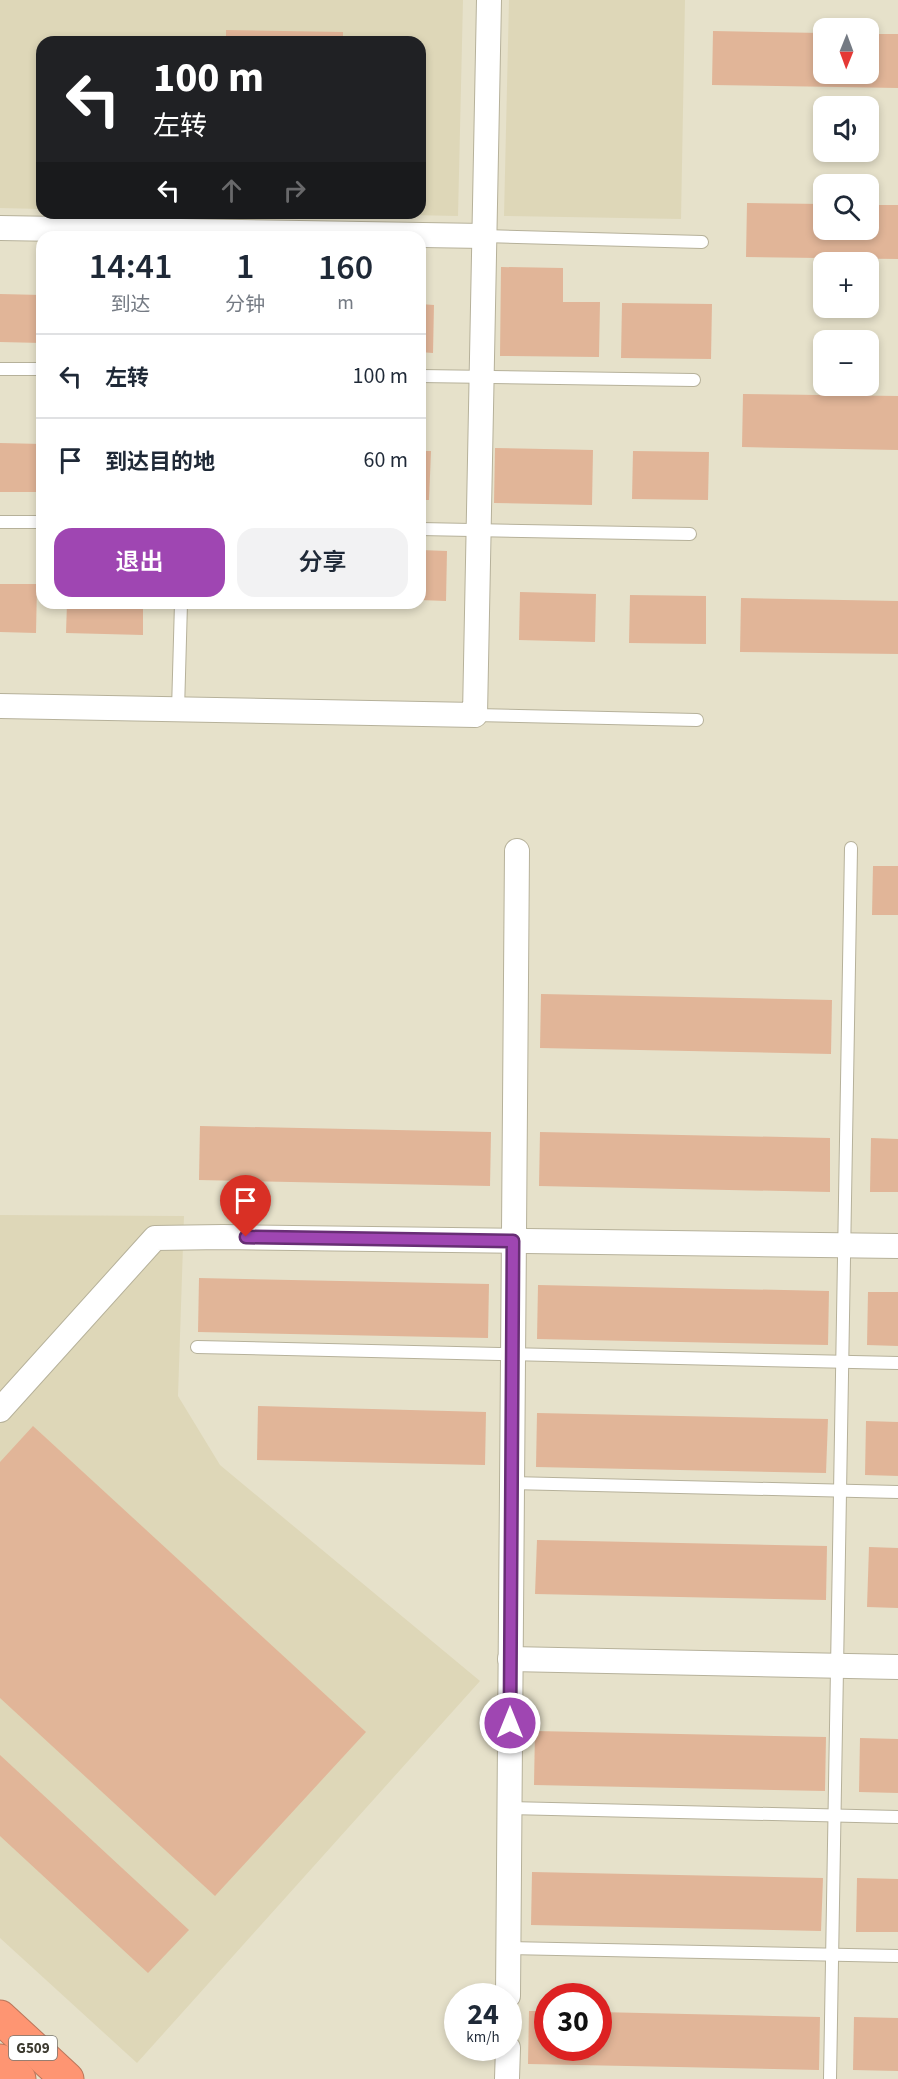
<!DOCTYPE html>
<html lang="zh">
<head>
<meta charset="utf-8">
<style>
	:root { --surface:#fff; --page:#f2f2f3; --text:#1f2937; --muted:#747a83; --line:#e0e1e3; --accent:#9f46b2 }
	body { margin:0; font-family:"Source Sans 3","Noto Sans SC",sans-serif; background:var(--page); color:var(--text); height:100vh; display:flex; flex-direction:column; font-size:22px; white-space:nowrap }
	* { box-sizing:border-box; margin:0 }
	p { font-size:20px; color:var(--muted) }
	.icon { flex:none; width:33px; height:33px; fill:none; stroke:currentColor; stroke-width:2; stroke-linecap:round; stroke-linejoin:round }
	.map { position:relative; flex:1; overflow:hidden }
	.drawer { position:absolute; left:36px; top:231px; width:390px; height:378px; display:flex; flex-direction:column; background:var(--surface); border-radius:18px; box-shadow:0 3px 9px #0003 }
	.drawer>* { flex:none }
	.banner { position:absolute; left:36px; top:36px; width:390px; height:183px; border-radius:18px; box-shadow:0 3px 9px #0003; background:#202124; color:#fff; overflow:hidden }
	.needle { width:39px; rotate:181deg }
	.controls { position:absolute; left:813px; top:18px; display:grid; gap:12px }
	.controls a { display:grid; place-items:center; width:66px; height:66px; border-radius:12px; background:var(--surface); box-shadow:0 3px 9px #0003; font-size:30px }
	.speed { position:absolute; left:444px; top:1983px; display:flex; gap:12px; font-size:30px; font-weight:700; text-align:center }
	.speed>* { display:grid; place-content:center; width:78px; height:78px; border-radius:50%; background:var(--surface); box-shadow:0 3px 9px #0003; line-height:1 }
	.speed small { font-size:15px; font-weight:400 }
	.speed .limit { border:9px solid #d22; background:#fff; color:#111 }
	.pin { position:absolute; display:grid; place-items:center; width:51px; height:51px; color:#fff; margin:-62px -26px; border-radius:50% 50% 50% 0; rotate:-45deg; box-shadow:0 0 6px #0007 }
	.pin .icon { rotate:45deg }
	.me { position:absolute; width:66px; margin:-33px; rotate:0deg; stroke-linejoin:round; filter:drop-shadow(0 0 4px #0008) }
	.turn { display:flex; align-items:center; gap:21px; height:126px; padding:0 18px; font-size:27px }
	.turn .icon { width:78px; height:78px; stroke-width:2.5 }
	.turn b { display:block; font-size:42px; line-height:51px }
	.lanes { display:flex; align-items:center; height:57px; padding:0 18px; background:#0003; justify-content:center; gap:30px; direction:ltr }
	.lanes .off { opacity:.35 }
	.eta { display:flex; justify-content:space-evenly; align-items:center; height:102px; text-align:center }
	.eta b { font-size:36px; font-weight:600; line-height:42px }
	.button { display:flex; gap:12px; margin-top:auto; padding:12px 18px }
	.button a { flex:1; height:69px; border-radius:18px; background:var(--accent); color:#fff; font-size:24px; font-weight:600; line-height:69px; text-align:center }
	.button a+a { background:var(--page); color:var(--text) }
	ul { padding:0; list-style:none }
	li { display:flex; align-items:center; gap:18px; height:84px; padding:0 18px; border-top:2px solid var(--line) }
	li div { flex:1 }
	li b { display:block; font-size:22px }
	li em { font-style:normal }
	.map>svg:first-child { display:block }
</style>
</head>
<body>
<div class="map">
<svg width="898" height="2079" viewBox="0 0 898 2079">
	<rect width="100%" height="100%" fill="#e6e1ca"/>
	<g fill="#ded7b8">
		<path d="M0,0H463L458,216L311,213H420V42H42V209L0,208Z"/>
		<path d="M509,0H685L681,219L504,216Z"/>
		<path d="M0,1215L184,1216L178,1396L220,1465L480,1681L137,2063L0,1938Z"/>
	</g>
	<g fill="#e1b598">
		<path d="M226,30L343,32V42H226Z"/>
		<path d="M713,31L824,33V74H868V34H898V88L712,85Z"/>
		<path d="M747,203L824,204V230H868V205H898V259L746,257Z"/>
		<path d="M501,267L563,268V302H600L599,357L500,356Z"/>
		<path d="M0,294L42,295V343L0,342Z"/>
		<path d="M622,303L712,304L711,359L621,358Z"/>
		<path d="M420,304L434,305L433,353L420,352Z"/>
		<path d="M743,394L898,396V450L742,447Z"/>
		<path d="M0,443L42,444V492H0Z"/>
		<path d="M495,448L593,450L592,505L494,503Z"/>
		<path d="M420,451H431L429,500H420Z"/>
		<path d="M633,451L709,452L708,500L632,499Z"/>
		<path d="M420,550L447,551L446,601L420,600Z"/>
		<path d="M0,584H37L36,633L0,632Z"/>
		<path d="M520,592L596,594L595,642L519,640Z"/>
		<path d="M630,595L706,596V644L629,643Z"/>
		<path d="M741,598L898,601V654L740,652Z"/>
		<path d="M67,603H143V635L66,633Z"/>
		<path d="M873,866H898V915H872Z"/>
		<path d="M541,994L832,1000L831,1054L540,1048Z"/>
		<path d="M200,1126L491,1132L490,1186L199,1180Z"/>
		<path d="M540,1132L830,1138V1192L539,1186Z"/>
		<path d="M871,1138L898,1139V1192H870Z"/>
		<path d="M199,1278L489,1284L488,1338L198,1332Z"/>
		<path d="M538,1285L829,1291L828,1345L537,1339Z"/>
		<path d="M868,1292H898V1346L867,1345Z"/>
		<path d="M258,1406L486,1412L485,1465L257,1460Z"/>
		<path d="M537,1413L828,1419L826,1473L536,1467Z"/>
		<path d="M866,1421L898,1422V1476L865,1475Z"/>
		<path d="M33,1426L366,1732L215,1896L0,1698V1462Z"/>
		<path d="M537,1540L827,1546L826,1600L535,1594Z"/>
		<path d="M869,1547L898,1548V1608L867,1607Z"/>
		<path d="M535,1731L826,1737L825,1791L534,1785Z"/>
		<path d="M860,1738L898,1739V1793L859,1792Z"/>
		<path d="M0,1755L189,1930L148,1973L0,1836Z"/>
		<path d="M532,1872L823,1878L821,1931L531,1925Z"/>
		<path d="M857,1878L898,1879V1932H856Z"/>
		<path d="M529,2011H548V2048H598V2012L820,2017L819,2070L528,2064Z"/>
		<path d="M854,2017L898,2018V2071L853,2070Z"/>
	</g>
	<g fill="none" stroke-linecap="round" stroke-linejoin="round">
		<defs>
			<g id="lane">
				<path d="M484,236L702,242"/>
				<path d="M0,369H42"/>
				<path d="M420,376L694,380"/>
				<path d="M0,522H42"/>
				<path d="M420,529L690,534"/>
				<path d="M178,710L181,603"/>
				<path d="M475,715L697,720"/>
				<path d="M197,1347L898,1363"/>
				<path d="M511,1483L898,1492"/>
				<path d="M509,1808L898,1817"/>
				<path d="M508,1948L898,1956"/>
				<path d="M830,2079L851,848"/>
			</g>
			<g id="street">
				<path d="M0,228L484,236"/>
				<path d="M0,706L475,715L489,0"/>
				<path d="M0,1410L155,1238L223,1237L898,1246"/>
				<path d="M510,1659L898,1667"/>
				<path d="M508,1996L517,851"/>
				<path d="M507,2079L508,2048"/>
			</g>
			<g id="highway">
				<path d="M0,2017L67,2079"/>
				<path d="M0,2061L19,2079"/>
			</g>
		</defs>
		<use href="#lane" stroke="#b6b19a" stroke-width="14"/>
		<use href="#street" stroke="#b6b19a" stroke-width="26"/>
		<use href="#highway" stroke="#ba765b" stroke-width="35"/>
		<use href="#lane" stroke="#fff" stroke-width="12"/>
		<use href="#street" stroke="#fff" stroke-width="24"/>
		<use href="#highway" stroke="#fe9572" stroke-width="33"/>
	</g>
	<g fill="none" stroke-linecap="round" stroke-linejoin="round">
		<defs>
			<path id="route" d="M246,1237L513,1241L510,1723"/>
		</defs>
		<use href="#route" stroke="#672e74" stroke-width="15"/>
		<use href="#route" stroke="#9f46b2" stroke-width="10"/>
	</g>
	<g text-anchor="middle" stroke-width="5" stroke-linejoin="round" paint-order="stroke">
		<rect fill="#fff" stroke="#77766f" stroke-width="1.5" x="9" y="2036" width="48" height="24" rx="4.5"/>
		<g font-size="15" font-weight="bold" fill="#3d3b31">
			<text x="33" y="2053">G509</text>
		</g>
	</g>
</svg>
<div class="controls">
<a><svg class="needle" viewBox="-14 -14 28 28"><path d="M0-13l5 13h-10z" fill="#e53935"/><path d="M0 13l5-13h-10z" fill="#747a83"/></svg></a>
<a><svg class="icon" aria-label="sound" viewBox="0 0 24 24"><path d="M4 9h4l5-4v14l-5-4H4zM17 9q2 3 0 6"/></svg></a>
<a><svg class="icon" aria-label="search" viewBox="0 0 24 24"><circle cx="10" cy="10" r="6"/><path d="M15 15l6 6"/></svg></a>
<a>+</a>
<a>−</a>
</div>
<div class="speed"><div>24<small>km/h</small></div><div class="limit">30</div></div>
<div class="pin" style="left:246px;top:1237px;background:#d93025"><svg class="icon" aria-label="arrive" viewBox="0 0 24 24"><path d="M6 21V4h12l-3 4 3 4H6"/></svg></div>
<svg class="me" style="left:510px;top:1723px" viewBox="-20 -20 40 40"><circle r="17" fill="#9f46b2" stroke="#fff" stroke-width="3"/><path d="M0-11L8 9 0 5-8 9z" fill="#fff"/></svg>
<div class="banner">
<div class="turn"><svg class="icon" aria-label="left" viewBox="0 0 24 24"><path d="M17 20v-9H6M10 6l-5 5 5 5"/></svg><div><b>100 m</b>左转</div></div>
<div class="lanes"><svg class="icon" aria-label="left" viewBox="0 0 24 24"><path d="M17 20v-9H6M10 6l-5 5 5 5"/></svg><svg class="icon off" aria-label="ahead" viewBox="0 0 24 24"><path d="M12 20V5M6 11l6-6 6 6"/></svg><svg class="icon off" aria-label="right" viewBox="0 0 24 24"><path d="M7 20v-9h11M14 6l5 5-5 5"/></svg></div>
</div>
<section class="drawer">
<div class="eta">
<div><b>14:41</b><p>到达</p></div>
<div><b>1</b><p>分钟</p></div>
<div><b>160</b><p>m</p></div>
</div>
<ul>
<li><svg class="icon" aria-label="left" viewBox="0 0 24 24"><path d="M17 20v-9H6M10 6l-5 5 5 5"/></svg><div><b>左转</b></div><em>100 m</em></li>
<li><svg class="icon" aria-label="arrive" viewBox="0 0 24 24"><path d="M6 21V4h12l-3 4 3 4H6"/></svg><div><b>到达目的地</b></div><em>60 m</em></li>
</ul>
<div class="button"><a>退出</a><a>分享</a></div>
</section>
</div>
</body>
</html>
